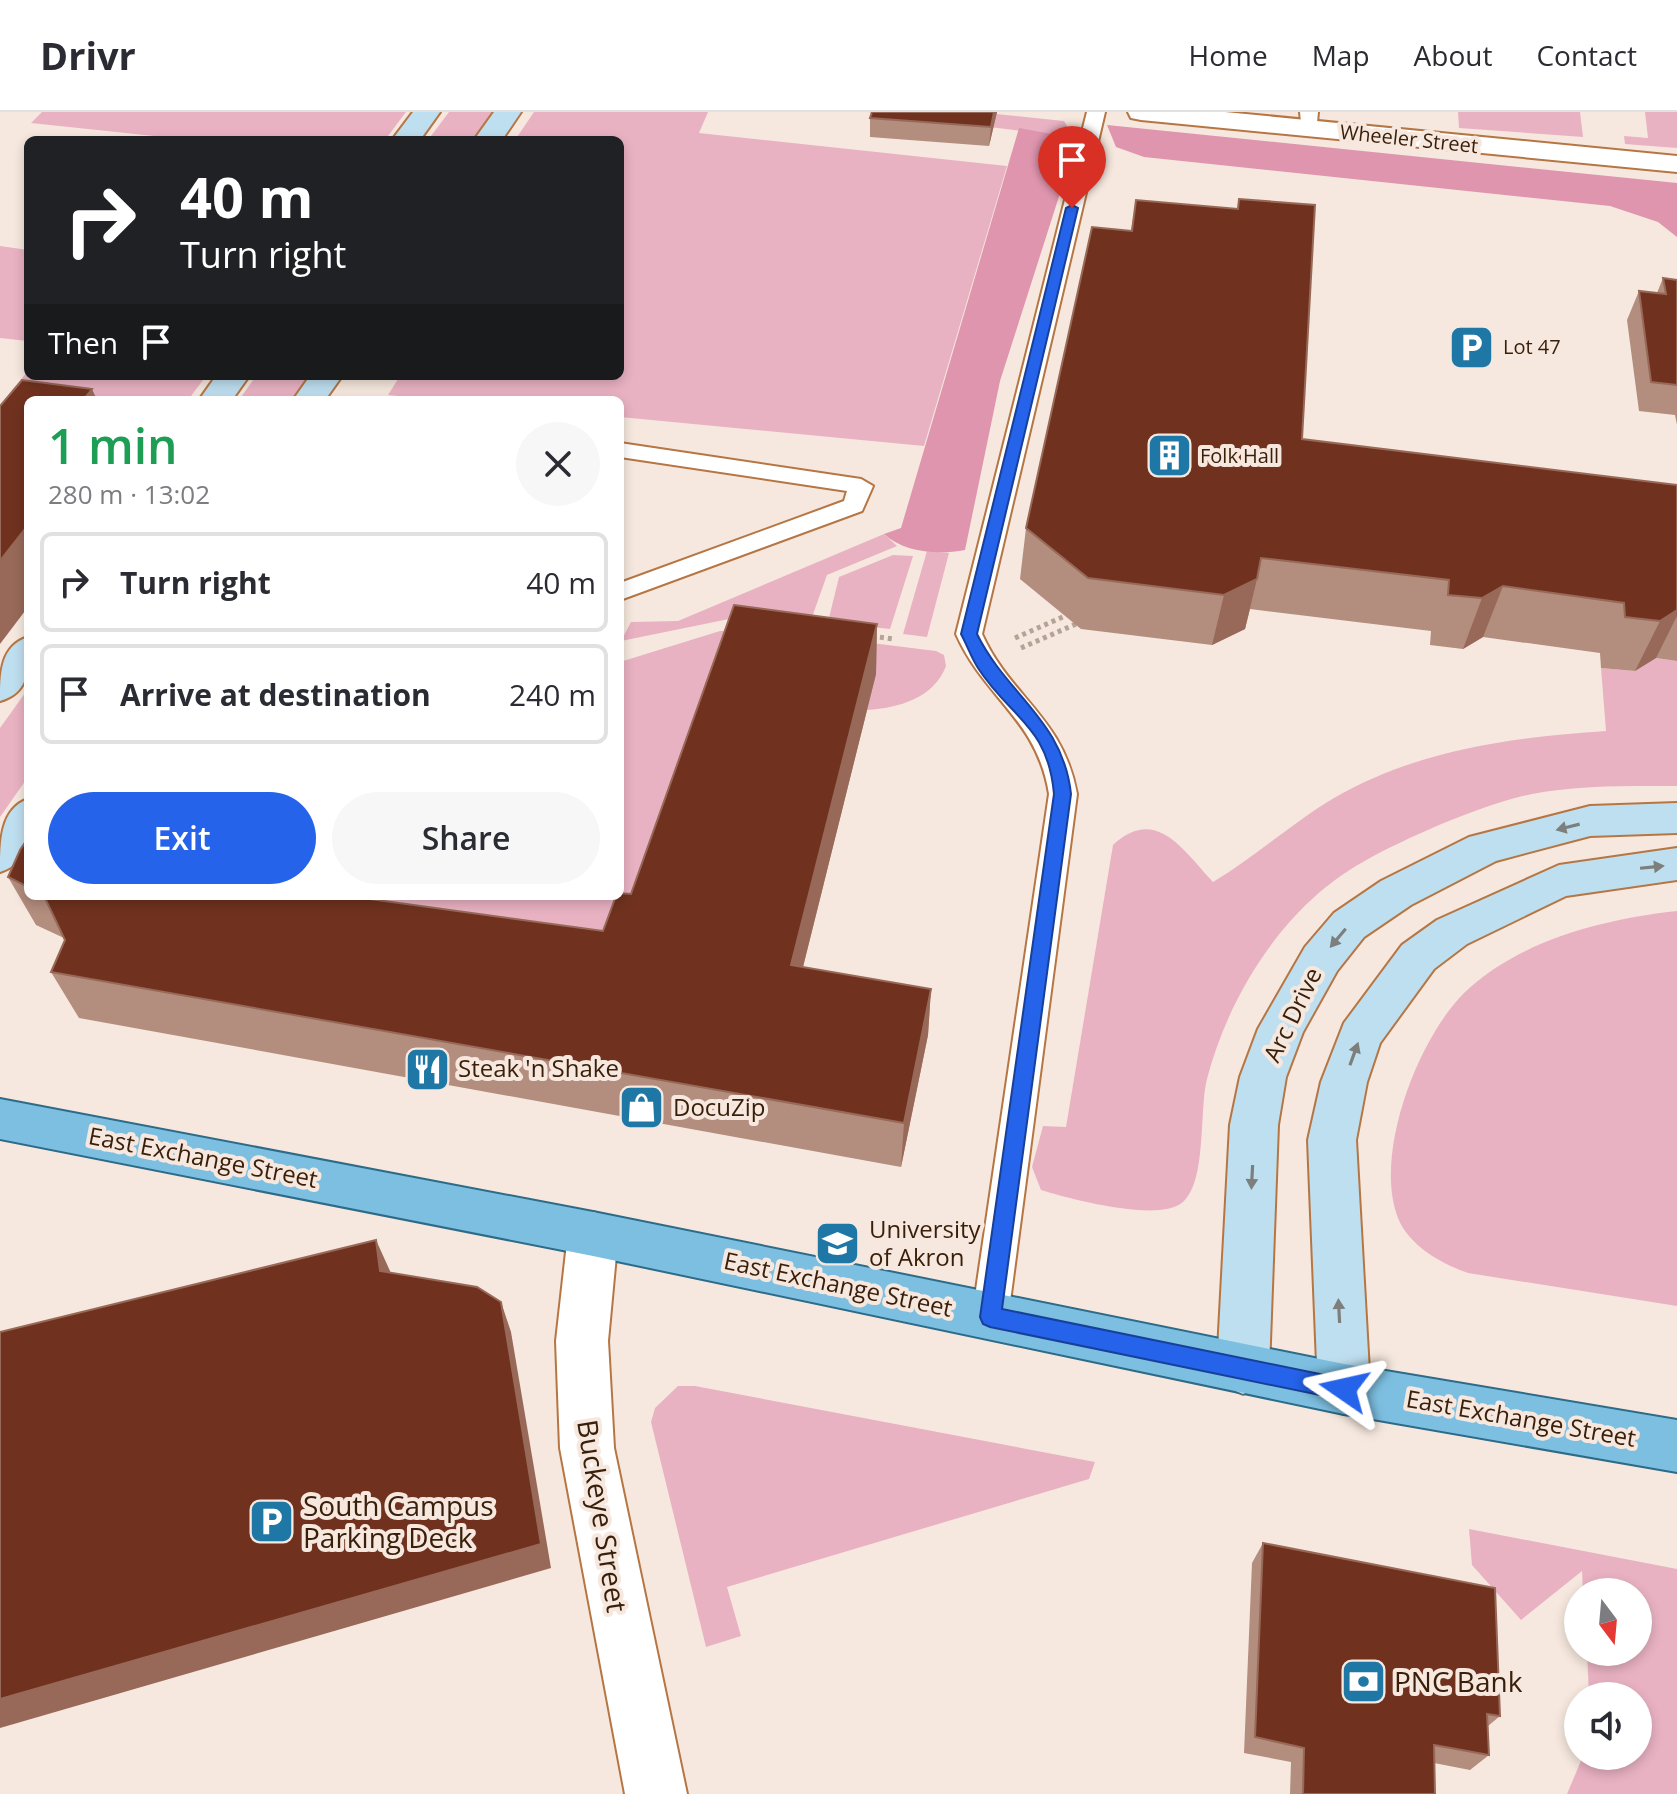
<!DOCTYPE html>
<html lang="en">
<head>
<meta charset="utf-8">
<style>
	:root { --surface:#fff; --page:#f7f7f7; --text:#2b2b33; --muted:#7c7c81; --line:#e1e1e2; --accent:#2563eb }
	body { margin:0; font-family:"Open Sans",sans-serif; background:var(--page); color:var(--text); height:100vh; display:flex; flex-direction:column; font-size:30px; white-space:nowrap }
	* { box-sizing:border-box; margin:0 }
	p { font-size:26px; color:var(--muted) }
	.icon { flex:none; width:44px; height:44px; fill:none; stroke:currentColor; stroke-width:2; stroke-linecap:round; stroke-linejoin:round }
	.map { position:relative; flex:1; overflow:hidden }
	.sheet { position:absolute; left:24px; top:284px; width:600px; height:504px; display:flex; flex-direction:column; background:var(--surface); border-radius:12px; box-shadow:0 4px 12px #0003 }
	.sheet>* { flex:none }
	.banner { position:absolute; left:24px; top:24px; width:600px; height:244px; border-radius:12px; box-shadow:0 4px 12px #0003; background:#202124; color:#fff; overflow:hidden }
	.needle { width:52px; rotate:164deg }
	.buttons { position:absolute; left:1564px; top:1466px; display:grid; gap:16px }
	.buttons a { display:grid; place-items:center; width:88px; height:88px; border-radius:50%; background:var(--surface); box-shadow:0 4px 12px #0003; font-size:40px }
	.pin { position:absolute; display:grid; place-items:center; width:68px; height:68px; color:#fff; margin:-82px -34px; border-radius:50% 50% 50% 0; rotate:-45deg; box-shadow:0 0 8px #0007 }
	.pin .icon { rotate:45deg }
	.me { position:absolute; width:88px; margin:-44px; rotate:281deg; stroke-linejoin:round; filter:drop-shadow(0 0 6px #0008) }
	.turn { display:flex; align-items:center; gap:28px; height:168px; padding:0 24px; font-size:36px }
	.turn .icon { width:104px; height:104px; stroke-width:2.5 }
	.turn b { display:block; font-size:56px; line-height:68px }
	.then { display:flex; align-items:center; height:76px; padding:0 24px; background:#0003; gap:16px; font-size:30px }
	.round { display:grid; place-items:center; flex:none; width:84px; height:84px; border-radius:42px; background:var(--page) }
	.head { display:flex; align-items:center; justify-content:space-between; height:136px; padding:0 24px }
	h1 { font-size:48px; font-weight:600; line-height:60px; color:#1e9e55 }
	.button { display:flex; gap:16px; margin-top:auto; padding:16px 24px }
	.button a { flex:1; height:92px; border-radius:48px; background:var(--accent); color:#fff; font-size:32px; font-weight:600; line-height:92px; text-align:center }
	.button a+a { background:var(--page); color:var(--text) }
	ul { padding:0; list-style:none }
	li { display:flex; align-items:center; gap:24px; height:100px; margin:0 16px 12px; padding:0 8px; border:4px solid var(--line); border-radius:12px }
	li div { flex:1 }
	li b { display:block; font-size:30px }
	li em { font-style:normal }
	header { display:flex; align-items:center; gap:48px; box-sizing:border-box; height:112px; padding:0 40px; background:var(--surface); border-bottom:2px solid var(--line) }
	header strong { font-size:38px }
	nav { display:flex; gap:44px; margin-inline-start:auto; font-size:28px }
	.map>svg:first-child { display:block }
</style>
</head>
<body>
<header>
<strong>Drivr</strong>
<nav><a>Home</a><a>Map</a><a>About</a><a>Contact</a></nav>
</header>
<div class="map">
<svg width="1677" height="1682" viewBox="0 0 1677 1682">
	<rect width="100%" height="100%" fill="#f6e8de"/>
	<g fill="#e9b2c3">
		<path d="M42,0H406L385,28H192L31,11Z"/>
		<path d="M449,0H493L473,28H428Z"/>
		<path d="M534,0H708L699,21L1007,54L924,334L620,305V288H440L388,283L400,264H620V28H515Z"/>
		<path d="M868,0H976L1064,9L1067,14L1063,24Z"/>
		<path d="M1458,0H1580L1583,25L1459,16Z"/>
		<path d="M1645,0H1677V36L1625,32L1624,24L1648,26Z"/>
		<path d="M0,134L28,138V229L0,226Z"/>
		<path d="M28,259V264H206L188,288L8,289L12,278Z"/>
		<path d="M256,264H308L291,288H239Z"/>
		<path d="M884,422L897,434L827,463L811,508L734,506L621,529L631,510L678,509Z"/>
		<path d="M927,439L949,441L927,525L903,522Z"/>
		<path d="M893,443L913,444L890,517L828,510L839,465Z"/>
		<path d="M753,518L638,830L369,789L367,784H620V550L720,519Z"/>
		<path d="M823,525L936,539L944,543L946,554C934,586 899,596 867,598L875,562L812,553Z"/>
		<path d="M1656,546L1677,549V674C1629,674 1579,673 1532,682C1500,689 1469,701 1439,713C1414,724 1387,736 1363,750C1285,793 1229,882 1207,967C1199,998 1207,1069 1183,1090C1160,1111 1070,1087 1041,1078L1032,1055L1043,1014L1066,1015L1113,733C1156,693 1183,738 1213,770C1255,745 1292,711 1334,686C1417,638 1512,625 1606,619L1601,556L1635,559Z"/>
		<path d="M28,577V665L0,705V616Z"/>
		<path d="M1677,799V1194L1468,1161C1442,1152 1409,1134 1398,1106C1373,1042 1418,927 1464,881C1519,828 1604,807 1677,799Z"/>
		<path d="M678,1274H695L1095,1350L1089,1367L727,1475L741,1524L706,1535L651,1310L655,1296Z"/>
		<path d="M1469,1417L1677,1457V1682H1567L1583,1644H1638V1584H1589L1587,1540H1638V1480H1583L1582,1459L1521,1508L1472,1453Z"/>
	</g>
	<g fill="#df95ae">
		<path d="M1107,13L1677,71V125L1658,110L1610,94L1144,45L1116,35Z"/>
		<path d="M1019,16L1063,24L1071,30L1062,75L1000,269L965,438C938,443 905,441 884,422L901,416Z"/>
	</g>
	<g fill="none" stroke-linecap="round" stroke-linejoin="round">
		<defs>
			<g id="service">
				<path d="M1087,0H1105L982,522C1011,586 1063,605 1077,682L1008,1205L1002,1216L990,1221L978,1216L972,1205L1049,682C1037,607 985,587 956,522Z"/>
				<path d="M1300,0H1318L1316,21H1302Z"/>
				<path d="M620,331L861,367L873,374L862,399L620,488V471L844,389L847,379L620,345Z"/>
			</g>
			<g id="minor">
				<path d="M1128,0H1225L1677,44V60L1141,8L1131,6Z"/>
				<path d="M593,1100L611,1106L618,1122L608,1229L614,1336L687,1682H625L560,1336L556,1229L568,1122L575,1106Z"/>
			</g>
			<g id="secondary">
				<path d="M413,0H440L420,28H392Z"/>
				<path d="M494,0H521L502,28H474Z"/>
				<path d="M216,264H249L232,288H199Z"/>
				<path d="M310,264H342L325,288H293Z"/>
				<path d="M28,525C28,553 32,580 0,589C0,562 0,534 28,525Z"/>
				<path d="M28,687C28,717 34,749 0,760C0,730 0,697 28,687Z"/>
				<path d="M1677,691V721L1590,724L1496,749L1411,793L1364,825L1337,859L1303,920L1286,965L1278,1013L1269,1257L1262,1274L1243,1282L1224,1274L1217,1257L1230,1013L1240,965L1258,917L1305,835L1334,801L1381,769L1469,725L1590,694Z"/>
				<path d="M1677,736V768L1566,784L1467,832L1434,857L1380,931L1367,970L1356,1028L1370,1277L1363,1295L1344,1302L1325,1295L1318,1277L1308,1028L1321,970L1344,911L1402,833L1437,808L1559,753Z"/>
			</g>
			<path id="primary" d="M0,987L593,1100L1344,1252L1677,1308V1360L1344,1302L593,1144L0,1027Z"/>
		</defs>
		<use href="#service" stroke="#b67644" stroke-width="4"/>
		<use href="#minor" stroke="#b67644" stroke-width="4"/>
		<use href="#secondary" stroke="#b67644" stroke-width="4"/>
		<use href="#primary" stroke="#2d6b88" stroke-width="4"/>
		<g stroke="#b5a395" stroke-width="5" stroke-dasharray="4 4" stroke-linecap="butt">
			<path d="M872,524L893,527"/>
			<path d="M1015,526L1065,504"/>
			<path d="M1021,536L1076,512"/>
		</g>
		<use href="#service" fill="#fff" fill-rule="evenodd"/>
		<use href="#minor" fill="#fff" fill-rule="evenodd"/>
		<use href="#secondary" fill="#bedff0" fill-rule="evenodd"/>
		<use href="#primary" fill="#7dbfe1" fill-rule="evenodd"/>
	</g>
	<g fill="#b38d7e">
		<path d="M872,0H997L989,34L870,25V6Z"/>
		<path d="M1239,87L1302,327L1677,373V549L1656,546L1635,559L1601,556L1600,541L1483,525L1463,537L1430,533L1431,519L1250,497L1245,517L1212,533L1081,517L1020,467L1026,416L1131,119L1136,88L1237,97Z"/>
		<path d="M1663,166L1677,168V313L1675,303L1639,299L1627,208L1639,179L1657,181Z"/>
		<path d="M877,512L876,562L803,855L931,877L928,923L901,1055L79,906L51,860L65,828L64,826L36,813L8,765L28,726V784H348L603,819L631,782Z"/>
		<path d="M1263,1431L1500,1604L1488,1614L1489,1643L1470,1658L1434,1651L1435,1682H1290L1291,1650L1244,1641L1252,1451Z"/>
	</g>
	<g fill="#986958">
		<path d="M994,0H997L989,34L991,15Z"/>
		<path d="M92,277L97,288L84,287Z"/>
		<path d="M28,413V495L0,532V449Z"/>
		<path d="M1257,467L1245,517L1212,533L1224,483Z"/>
		<path d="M1503,474L1483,525L1463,537L1482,486Z"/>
		<path d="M1677,498V504L1656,546L1635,559L1660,509Z"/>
		<path d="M877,512L876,562L792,899L791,853Z"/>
		<path d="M931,877L928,923L901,1055L904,1011Z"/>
		<path d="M376,1128L390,1159L394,1189L380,1159Z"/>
		<path d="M501,1190L511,1220L551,1456L0,1616V1587Z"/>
	</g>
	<g fill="#70321f" stroke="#986958" stroke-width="2">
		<path d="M872,0H994L991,15L870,6Z"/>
		<path d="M1239,87L1315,93L1302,327L1677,373V498L1660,509L1625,505L1624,491L1503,474L1482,486L1448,483L1449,468L1261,446L1257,467L1224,483L1088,466L1026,416L1092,115L1132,119L1136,88L1238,97Z"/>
		<path d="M1663,166L1677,168V273L1651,270L1639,179L1666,182Z"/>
		<path d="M22,268L92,277L84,287L93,288H28V413L0,449V294Z"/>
		<path d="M734,493L877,512L791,853L931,877L904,1011L51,860L65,828L44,784H348L603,819L616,784H620V781L631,782Z"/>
		<path d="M28,726V775L8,765L20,738Z"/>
		<path d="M376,1128L380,1159L477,1175L501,1190L541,1432L0,1587V1220Z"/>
		<path d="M1263,1431L1495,1476L1500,1604L1487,1602L1489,1643L1434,1633L1435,1682H1303L1304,1636L1255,1625Z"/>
	</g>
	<defs><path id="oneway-solid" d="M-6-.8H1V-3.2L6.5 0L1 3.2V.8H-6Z" transform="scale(2)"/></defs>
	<g fill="#7c7f7c">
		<use href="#oneway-solid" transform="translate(1568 715) rotate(166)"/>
		<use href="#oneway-solid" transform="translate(1652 755) rotate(-6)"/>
		<use href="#oneway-solid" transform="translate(1338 826) rotate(130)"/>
		<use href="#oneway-solid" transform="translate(1354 942) rotate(-70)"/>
		<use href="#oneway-solid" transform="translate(1252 1065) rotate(93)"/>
		<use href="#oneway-solid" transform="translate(1339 1199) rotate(-93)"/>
	</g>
	<path fill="#2563eb" stroke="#184099" stroke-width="2" d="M1072,93L1078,96L977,522C1007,583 1063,608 1071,682L1002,1197L1344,1267L1352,1270L1355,1277L1352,1285L1344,1288L990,1215L983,1212L980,1205L1054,682C1048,613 1010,606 978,556C971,545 967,533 961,522L1066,96Z"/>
	<defs>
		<symbol id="parking-square" viewBox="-11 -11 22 22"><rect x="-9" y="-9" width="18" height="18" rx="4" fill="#1f77a6" stroke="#f6e8de"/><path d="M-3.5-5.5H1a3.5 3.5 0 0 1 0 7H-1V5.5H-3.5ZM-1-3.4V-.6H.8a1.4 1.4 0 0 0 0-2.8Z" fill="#fff"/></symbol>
		<symbol id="building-square" viewBox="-11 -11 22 22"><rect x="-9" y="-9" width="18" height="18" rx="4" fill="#1f77a6" stroke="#f6e8de"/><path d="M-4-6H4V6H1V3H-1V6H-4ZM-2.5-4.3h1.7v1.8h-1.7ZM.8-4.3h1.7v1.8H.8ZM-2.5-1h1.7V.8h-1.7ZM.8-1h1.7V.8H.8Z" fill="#fff"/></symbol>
		<symbol id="restaurant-square" viewBox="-11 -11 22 22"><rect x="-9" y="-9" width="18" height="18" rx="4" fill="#1f77a6" stroke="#f6e8de"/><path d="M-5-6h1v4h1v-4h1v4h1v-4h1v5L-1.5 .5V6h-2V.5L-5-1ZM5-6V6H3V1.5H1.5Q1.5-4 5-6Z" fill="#fff"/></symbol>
		<symbol id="shop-square" viewBox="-11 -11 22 22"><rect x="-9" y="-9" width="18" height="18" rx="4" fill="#1f77a6" stroke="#f6e8de"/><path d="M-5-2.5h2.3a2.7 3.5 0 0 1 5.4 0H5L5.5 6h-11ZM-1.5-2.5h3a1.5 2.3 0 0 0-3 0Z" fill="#fff"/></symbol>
		<symbol id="university-square" viewBox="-11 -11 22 22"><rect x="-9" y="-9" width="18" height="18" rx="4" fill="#1f77a6" stroke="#f6e8de"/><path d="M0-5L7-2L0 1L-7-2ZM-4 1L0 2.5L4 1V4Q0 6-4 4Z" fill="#fff"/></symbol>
		<symbol id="bank-square" viewBox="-11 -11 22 22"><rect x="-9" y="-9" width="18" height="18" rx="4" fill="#1f77a6" stroke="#f6e8de"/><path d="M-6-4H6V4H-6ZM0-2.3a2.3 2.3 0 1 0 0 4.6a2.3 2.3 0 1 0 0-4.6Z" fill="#fff"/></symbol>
	</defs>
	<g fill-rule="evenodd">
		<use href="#parking-square" x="1446" y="210" width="51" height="51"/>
		<use href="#building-square" x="1144" y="318" width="51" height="51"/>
		<use href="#restaurant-square" x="402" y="932" width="51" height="51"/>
		<use href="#shop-square" x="616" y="970" width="51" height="51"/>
		<use href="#university-square" x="812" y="1106" width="51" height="51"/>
		<use href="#parking-square" x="246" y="1384" width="51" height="51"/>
		<use href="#bank-square" x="1338" y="1544" width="51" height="51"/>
	</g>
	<g text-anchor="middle" stroke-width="8" stroke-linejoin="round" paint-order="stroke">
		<g font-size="20" fill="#391f09" stroke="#f6e8de">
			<text transform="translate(1409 27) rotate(6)" y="7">Wheeler Street</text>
		</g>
		<g font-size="20" fill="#391f09" stroke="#f6e8de" text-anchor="start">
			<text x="1503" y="242">Lot 47</text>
			<text x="1200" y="351">Folk Hall</text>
		</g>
		<g font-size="24" fill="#391f09" stroke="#f6e8de">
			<text transform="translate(1293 903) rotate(-64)" y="8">Arc Drive</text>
			<text transform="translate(203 1046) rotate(11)" y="8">East Exchange Street</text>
			<text transform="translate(838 1173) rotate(12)" y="8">East Exchange Street</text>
			<text transform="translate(1521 1307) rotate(10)" y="8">East Exchange Street</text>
		</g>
		<g font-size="24" fill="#391f09" stroke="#f6e8de" text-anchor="start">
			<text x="458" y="965">Steak 'n Shake</text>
			<text x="673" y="1004">DocuZip</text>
			<text x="869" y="1126">University<tspan x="869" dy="28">of Akron</tspan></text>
		</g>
		<g font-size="28" fill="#391f09" stroke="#f6e8de" text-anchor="start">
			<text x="303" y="1404">South Campus<tspan x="303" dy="32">Parking Deck</tspan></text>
			<text x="1394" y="1580">PNC Bank</text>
		</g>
		<g font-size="28" fill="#391f09" stroke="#f6e8de">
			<text transform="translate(602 1404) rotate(81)" y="10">Buckeye Street</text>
		</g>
	</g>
</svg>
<div class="buttons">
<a><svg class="needle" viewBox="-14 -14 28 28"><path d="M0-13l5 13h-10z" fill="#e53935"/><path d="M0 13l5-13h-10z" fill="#7c7c81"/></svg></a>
<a><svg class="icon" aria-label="sound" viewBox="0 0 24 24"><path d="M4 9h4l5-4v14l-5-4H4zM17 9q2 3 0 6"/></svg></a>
</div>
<div class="pin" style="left:1072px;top:96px;background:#d93025"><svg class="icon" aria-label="arrive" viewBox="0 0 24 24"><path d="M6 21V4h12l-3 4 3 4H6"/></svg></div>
<svg class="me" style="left:1344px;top:1277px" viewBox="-20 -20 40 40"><path d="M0-17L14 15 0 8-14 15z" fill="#2563eb" stroke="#fff" stroke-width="4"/></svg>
<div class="banner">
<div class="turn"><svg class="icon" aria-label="right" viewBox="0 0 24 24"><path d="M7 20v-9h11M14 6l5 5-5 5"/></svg><div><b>40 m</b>Turn right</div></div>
<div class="then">Then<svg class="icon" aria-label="arrive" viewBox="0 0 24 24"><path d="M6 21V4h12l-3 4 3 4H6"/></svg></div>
</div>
<section class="sheet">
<div class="head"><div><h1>1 min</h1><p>280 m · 13:02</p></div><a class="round"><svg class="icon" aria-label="close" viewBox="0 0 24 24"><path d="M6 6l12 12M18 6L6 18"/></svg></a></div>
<ul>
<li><svg class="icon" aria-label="right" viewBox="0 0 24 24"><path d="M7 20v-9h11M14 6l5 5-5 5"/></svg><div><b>Turn right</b></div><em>40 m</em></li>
<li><svg class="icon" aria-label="arrive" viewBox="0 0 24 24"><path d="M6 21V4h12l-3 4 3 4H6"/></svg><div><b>Arrive at destination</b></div><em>240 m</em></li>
</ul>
<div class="button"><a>Exit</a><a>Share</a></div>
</section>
</div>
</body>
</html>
